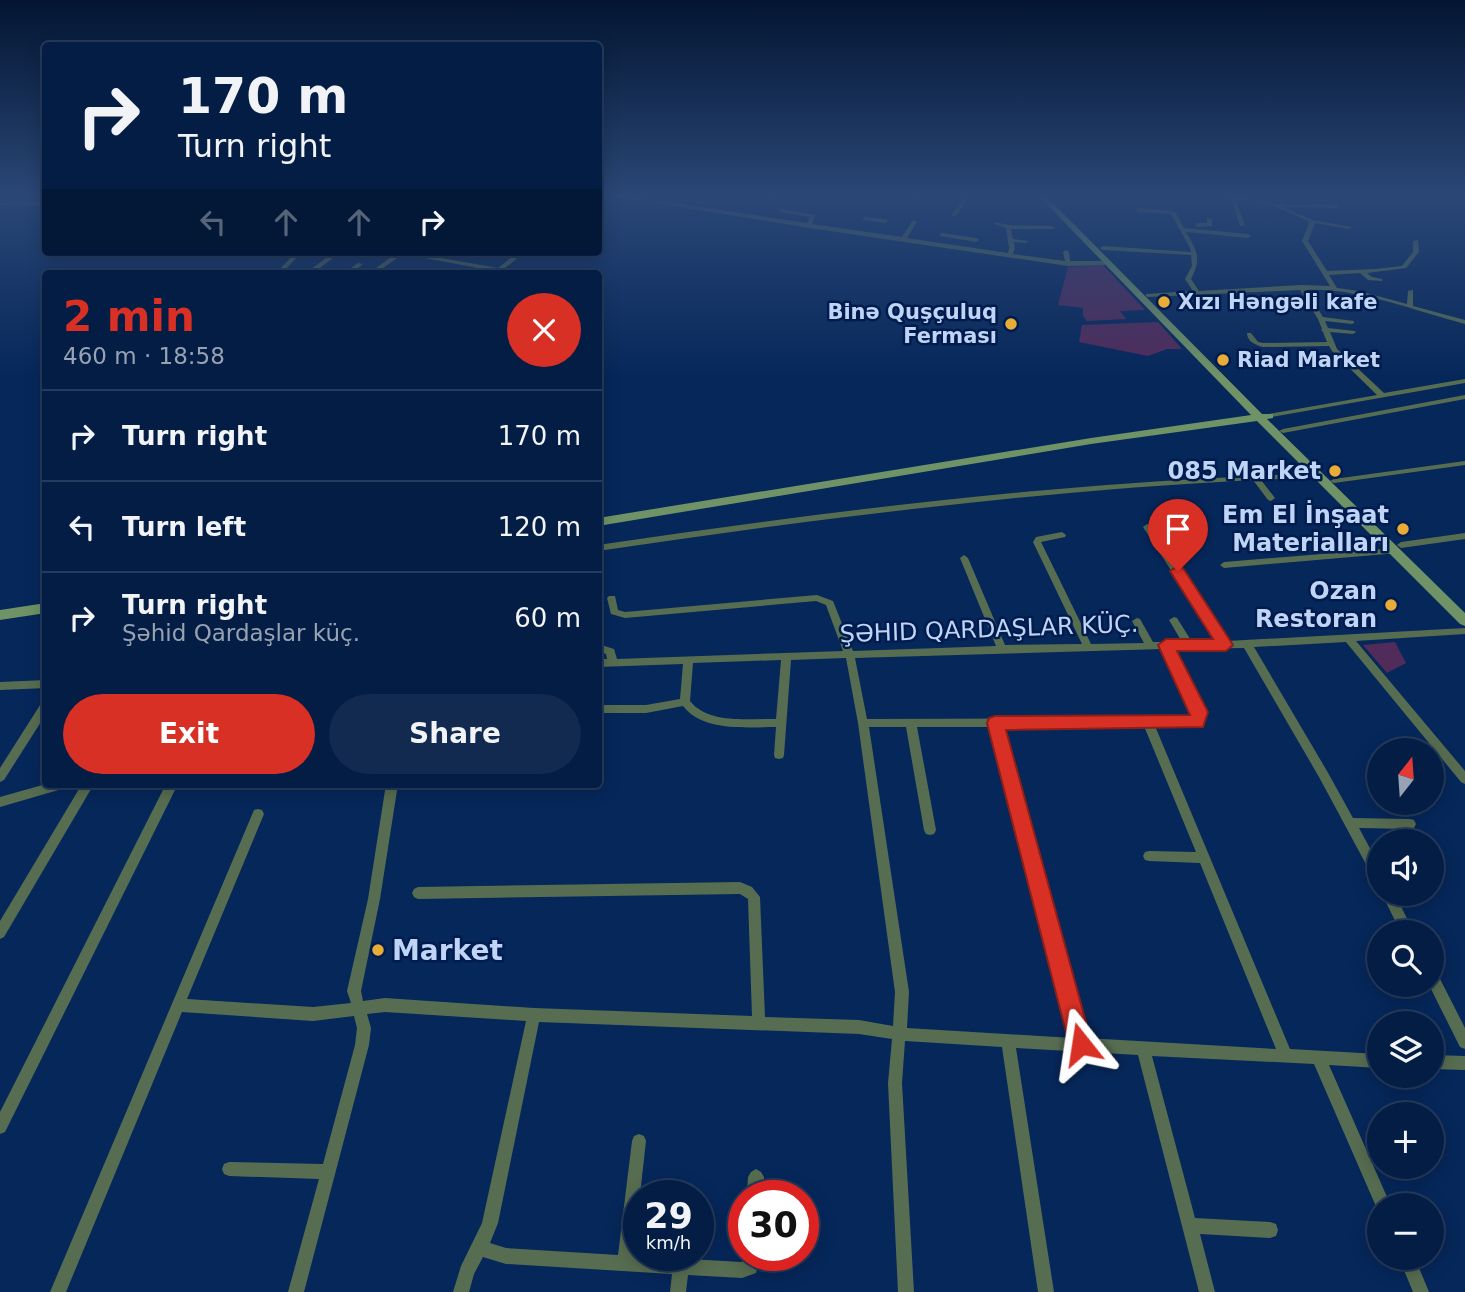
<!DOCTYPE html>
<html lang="en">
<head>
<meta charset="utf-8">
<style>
	:root { --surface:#041d44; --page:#122a4f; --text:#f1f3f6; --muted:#97a2b2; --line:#253b5d; --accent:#d93025 }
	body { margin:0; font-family:"DejaVu Sans",sans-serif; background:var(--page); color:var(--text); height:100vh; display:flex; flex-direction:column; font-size:26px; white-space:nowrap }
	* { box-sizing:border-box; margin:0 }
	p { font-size:23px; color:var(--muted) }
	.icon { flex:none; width:38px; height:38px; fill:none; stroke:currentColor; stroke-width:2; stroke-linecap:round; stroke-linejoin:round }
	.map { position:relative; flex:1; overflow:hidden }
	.panel { position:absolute; left:42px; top:270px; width:560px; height:518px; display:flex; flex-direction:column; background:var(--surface); border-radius:7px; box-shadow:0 4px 18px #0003,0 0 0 2px var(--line) }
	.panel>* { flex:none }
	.hud { position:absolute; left:42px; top:42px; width:560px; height:214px; border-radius:7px; box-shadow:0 4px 18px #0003,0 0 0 2px var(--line); background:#041d44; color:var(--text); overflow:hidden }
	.needle { width:46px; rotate:17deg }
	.buttons { position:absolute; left:1367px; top:738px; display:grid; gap:14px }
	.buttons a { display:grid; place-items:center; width:77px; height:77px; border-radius:50%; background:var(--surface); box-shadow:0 4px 18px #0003,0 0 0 2px var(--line); font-size:35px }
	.speed { position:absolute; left:623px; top:1180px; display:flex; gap:14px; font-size:35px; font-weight:700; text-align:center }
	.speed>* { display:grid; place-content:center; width:91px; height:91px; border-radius:50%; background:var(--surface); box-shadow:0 4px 18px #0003,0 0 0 2px var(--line); line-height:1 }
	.speed small { font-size:18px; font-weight:400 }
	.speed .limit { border:10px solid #d22; background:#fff; color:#111 }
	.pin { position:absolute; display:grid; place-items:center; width:60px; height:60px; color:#fff; margin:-72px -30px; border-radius:50% 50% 50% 0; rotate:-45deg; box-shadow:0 0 7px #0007 }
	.pin .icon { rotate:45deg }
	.me { position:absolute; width:77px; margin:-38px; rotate:345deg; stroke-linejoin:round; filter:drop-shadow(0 0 5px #0008) }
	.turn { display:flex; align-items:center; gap:24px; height:147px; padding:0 21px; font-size:32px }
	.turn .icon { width:91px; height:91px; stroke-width:2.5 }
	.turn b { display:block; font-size:49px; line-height:60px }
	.lanes { display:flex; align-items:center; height:66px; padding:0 21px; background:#0003; justify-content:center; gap:35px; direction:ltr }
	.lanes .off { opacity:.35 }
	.round { display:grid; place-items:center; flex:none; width:74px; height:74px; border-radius:37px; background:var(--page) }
	.head { display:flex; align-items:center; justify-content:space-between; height:119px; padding:0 21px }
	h1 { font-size:42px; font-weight:700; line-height:52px; color:var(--accent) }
	.action { display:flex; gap:14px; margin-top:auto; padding:14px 21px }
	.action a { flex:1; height:80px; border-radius:42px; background:var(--accent); color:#fff; font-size:28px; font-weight:700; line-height:80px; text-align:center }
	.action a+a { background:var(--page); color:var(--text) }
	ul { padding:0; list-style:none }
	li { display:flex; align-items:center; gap:21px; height:91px; padding:0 21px; border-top:2px solid var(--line) }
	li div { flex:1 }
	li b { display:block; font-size:26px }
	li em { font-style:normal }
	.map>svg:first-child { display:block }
</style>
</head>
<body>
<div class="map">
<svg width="1465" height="1292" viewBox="0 0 1465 1292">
	<rect width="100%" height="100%" fill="#06275a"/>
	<g fill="#512b5a">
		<path d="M1103,265L1145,310L1120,311L1126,319L1087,321L1083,316V308L1058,305L1068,267Z"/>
		<path d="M1158,322L1182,349H1167L1148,356L1079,342L1082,325Z"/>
		<path d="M1395,642L1406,663L1387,673L1363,645Z"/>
	</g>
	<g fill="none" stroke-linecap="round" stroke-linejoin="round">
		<g fill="#576d51" fill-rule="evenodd">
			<path d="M612,196H627L807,223L810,217L780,212V210L782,209L815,215L812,224L902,237L912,221L914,220L917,222L907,238L1008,253L1009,248L1006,228L994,224V222L1009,225L1052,226L1055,228L1054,229H1011L1013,239L1029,241L1026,243L1014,242L1015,248L1013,254L1065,261L1063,252L1066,250L1069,252L1070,261H1109L1112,263L1109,265L1068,266L809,228Z"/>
			<path d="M768,196H774V199L769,200Z"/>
			<path d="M912,196H917L915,202L910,201Z"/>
			<path d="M966,196H971L956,216H952V214Z"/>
			<path d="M1221,196H1235L1276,204L1338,205V207L1336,208L1283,207L1312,220L1352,227L1349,229L1315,223L1308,241L1327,271L1376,269L1402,266L1413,252V241L1418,240L1419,252L1406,268L1367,273L1372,277L1382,279V281L1368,280L1360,273L1329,275L1337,288L1359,291L1407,304L1408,291L1413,290V306L1465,320V324C1416,311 1356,287 1306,290L1323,317L1354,321V323L1352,324L1325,321L1328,328L1355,331L1356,332L1353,334L1330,332L1337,349L1384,393L1465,379V383L1266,418L1265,416L1269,414L1377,395L1332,351L1329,346L1263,347C1255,345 1247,341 1247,333H1251L1258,342L1263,343L1327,342L1323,332L1321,330L1322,329L1318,319L1300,290L1148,297L1146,296V294L1193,291L1185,279L1192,266L1191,255L1103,250L1100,248L1103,246L1191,252L1190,248L1171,214L1138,212L1135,210L1138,208L1173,211L1176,213L1184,228L1248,234L1251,236L1248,238L1186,232C1197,251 1202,258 1191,279L1199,291L1301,285L1330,286L1302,241L1309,223L1308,221L1272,205L1236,200L1245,225L1240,226L1231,199Z"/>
			<path d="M1395,196H1401L1405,200L1400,201Z"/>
			<path d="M1418,196H1423L1424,197L1421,199Z"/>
			<path d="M2,202H46V206L0,205V203Z"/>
			<path d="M865,217L885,219L888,221L885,223L863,220V218Z"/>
			<path d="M1207,218L1212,219V226L1198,227L1195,225L1198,223H1207Z"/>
			<path d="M942,233L976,238L979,240L976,242L940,236V234Z"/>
			<path d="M296,252H302L283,272H279V270Z"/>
			<path d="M334,252H341L313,273H306Z"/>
			<path d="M395,252H407L498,268L518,252H525L499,273H492L494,271L403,254L376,273H369L397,253Z"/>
			<path d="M358,263L363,264L354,271L359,273L348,272V270Z"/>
			<path d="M1465,395V399L1283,433L1279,431L1283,429Z"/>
			<path d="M1465,461V465L1334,483L1330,481L1334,479Z"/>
			<path d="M1317,473L1321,475L1320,477L1261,480L1275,498L1271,501L1268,500L1253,480C1033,491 815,519 598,551V545C748,523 897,503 1047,490C1137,482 1227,477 1317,473Z"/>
			<path d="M1147,524L1150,525L1227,641L1465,628V634L1356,641L1465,771V784L1461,782L1346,642L1254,647L1327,771L1353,818L1410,819L1414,820L1416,824L1414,828L1410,829L1359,828L1379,865V883L1375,881L1319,777L1244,648L1173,649L1204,712L1201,725L1197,726H1155L1290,1049L1379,1054V1068L1329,1065L1391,1206H1379V1212L1378,1211L1314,1064L1152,1056L1195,1218L1270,1222L1276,1224L1278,1230L1276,1236L1270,1238L1200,1234L1215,1292H1199L1138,1055L1016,1048L1054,1292H1038L1002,1047L905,1041L902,1083L914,1292H898L888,1083L892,1039L859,1034L539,1022L498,1223L490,1243L506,1248L618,1255L632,1141L634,1136L639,1134L644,1136L646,1141L640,1195H639V1211L634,1256L742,1262L745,1255H761L756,1273L742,1278L688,1275L686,1292H670L672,1274L506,1264L483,1257L474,1274L469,1292H453L461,1266L482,1223L526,1021L385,1012L367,1014L371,1028L369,1045L304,1292H288L319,1179L229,1176L224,1174L222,1169L224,1164L229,1162L323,1164L355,1045L357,1028L354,1016L313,1021L182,1012L66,1292H50L254,810L258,809L262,810L264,814L187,999L313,1007L351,1003L347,991L368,899L386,784H398L380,899L361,991L363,1001L385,998L534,1008L752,1016L748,899L740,894L418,899L414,897L412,893L414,889L418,887L740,882L752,887L760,897L765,1017L859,1020L893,1026L895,992L858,723L846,658L791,660L784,755L783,758L779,759L775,758L774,755L776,727C746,727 703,732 683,706L646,713H598V705H646L680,699L683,664L598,667V659H607L606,654L598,651V644L614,649L617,659L843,651L826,605L816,601L625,618L611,614L607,598L609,596H615L618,610L625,612L817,595L833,601L853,651L996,646L960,558L964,555L968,558L1005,645L1082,644L1033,542L1036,537L1062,532L1066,535L1065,537L1041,542L1091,644L1144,643L1132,621L1137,618L1140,619L1153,642H1182L1169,620L1174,617L1177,618L1192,642L1217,641L1143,527ZM1163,649L1194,712L1193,718L867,719L855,658ZM781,660L776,719C749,718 709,725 690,701L693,663ZM1144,726L1196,852L1149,851L1145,852L1143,856L1145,860L1149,861L1200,863L1276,1049L1086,1038L1001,727ZM869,727H906L924,830L926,834L930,835L934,834L936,830L917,727H991L1072,1038L907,1028L909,992Z"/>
			<path d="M1465,533V539L1401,548L1397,545L1401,542Z"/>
			<path d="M1395,548L1399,551L1398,553L1224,568L1220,565L1224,562Z"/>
			<path d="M46,680V688L0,690V682Z"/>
			<path d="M46,701V714L4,780L0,782V768L42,702Z"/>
			<path d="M46,784H68L66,787L62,789L0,807V797Z"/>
			<path d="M82,784H94L4,937L0,939V921Z"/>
			<path d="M166,784H178L5,1132L0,1134V1112Z"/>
			<path d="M1382,894H1395L1414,933H1401Z"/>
			<path d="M1432,971L1437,973L1465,1028V1049L1460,1047L1429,985H1432Z"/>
			<path d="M1432,1055L1465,1056V1070L1432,1069Z"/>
			<path d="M756,1169L761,1172L764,1177L763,1195H747L748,1177L751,1172Z"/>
			<path d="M1399,1258H1415L1429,1292H1413Z"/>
		</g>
		<g fill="#6f9366" fill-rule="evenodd">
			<path d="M1039,196H1046L1262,414H1273V418L1267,419L1465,613V626L1460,624L1257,421L1091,444L598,526V518L1091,438L1251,415Z"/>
			<path d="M46,603V613L0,620V610Z"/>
		</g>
	</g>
	<linearGradient id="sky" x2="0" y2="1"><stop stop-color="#031532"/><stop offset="0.52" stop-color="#2a4776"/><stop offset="1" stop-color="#2a4776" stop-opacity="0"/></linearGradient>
	<rect width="1465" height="377" fill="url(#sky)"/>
	<path fill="#d93025" stroke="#8d1f18" stroke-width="2" d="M1178,566L1183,568L1233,645L1226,651H1177L1208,712L1203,727L1006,730L1092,1044L1089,1052L1081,1055L1073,1052L1069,1044L987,723L989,718L995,716L1190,715L1158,645L1166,639H1213L1170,571Z"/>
	<g fill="#e8ac37" stroke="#001c4f" stroke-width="2.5">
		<circle cx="1164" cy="302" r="7"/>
		<circle cx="1011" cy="324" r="7"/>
		<circle cx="1223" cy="360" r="7"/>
		<circle cx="1335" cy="471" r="7"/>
		<circle cx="1403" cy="529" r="7"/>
		<circle cx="1391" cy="605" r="7"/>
		<circle cx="378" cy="950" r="7"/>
	</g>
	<g text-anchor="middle" stroke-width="5" stroke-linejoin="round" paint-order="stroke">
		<g font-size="21" font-weight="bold" fill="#c0d4f5" stroke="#001c4f" text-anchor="start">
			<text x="1178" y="309">Xızı Həngəli kafe</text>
			<text x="997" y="319" text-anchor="end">Binə Quşçuluq<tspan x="997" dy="24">Ferması</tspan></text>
			<text x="1237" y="367">Riad Market</text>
		</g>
		<g font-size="24" font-weight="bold" fill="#c0d4f5" stroke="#001c4f" text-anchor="end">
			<text x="1321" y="479">085 Market</text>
			<text x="1389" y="523">Em El İnşaat<tspan x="1389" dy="28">Materialları</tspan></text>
			<text x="1377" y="599">Ozan<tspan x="1377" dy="28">Restoran</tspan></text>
		</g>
		<g font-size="24" fill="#c0d4f5" stroke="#001c4f">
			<text transform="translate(989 629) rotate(-2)" y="8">ŞƏHID QARDAŞLAR KÜÇ.</text>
		</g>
		<g font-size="28" font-weight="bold" fill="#c0d4f5" stroke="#001c4f" text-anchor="start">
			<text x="392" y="960">Market</text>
		</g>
	</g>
</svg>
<div class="buttons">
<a><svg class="needle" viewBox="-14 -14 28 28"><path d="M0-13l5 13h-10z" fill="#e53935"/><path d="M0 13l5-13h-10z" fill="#97a2b2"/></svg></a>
<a><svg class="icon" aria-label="sound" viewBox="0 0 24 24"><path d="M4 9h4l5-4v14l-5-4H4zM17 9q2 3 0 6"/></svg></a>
<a><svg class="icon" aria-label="search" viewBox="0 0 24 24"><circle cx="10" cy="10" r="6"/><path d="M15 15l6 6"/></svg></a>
<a><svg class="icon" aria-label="layers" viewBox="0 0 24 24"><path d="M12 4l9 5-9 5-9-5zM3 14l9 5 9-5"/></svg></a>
<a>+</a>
<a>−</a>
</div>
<div class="speed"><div>29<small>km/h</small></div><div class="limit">30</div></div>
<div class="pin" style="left:1178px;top:571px;background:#d93025"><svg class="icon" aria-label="arrive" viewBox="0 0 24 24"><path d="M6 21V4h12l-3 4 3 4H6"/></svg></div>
<svg class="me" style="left:1081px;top:1044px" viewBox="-20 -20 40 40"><path d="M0-17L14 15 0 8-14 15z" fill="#d93025" stroke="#fff" stroke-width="4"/></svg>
<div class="hud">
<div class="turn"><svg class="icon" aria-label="right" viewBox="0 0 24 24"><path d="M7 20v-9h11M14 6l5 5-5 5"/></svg><div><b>170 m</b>Turn right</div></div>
<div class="lanes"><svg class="icon off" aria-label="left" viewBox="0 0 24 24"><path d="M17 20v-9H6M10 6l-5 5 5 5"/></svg><svg class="icon off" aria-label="ahead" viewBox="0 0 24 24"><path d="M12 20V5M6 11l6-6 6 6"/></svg><svg class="icon off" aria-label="ahead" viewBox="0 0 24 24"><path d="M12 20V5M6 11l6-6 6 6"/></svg><svg class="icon" aria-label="right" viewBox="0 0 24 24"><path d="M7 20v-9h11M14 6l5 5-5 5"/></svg></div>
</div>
<section class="panel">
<div class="head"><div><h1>2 min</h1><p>460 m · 18:58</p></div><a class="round" style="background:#d93025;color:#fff"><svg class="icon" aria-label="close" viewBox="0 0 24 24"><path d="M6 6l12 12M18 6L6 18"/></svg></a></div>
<ul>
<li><svg class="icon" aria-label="right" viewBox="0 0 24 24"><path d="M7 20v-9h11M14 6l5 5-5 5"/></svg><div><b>Turn right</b></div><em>170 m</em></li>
<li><svg class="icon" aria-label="left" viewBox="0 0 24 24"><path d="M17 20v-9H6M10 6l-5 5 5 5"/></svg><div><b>Turn left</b></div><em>120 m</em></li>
<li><svg class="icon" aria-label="right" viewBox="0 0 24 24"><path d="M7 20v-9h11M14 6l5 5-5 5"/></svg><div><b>Turn right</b><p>Şəhid Qardaşlar küç.</p></div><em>60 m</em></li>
</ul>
<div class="action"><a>Exit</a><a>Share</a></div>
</section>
</div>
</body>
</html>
